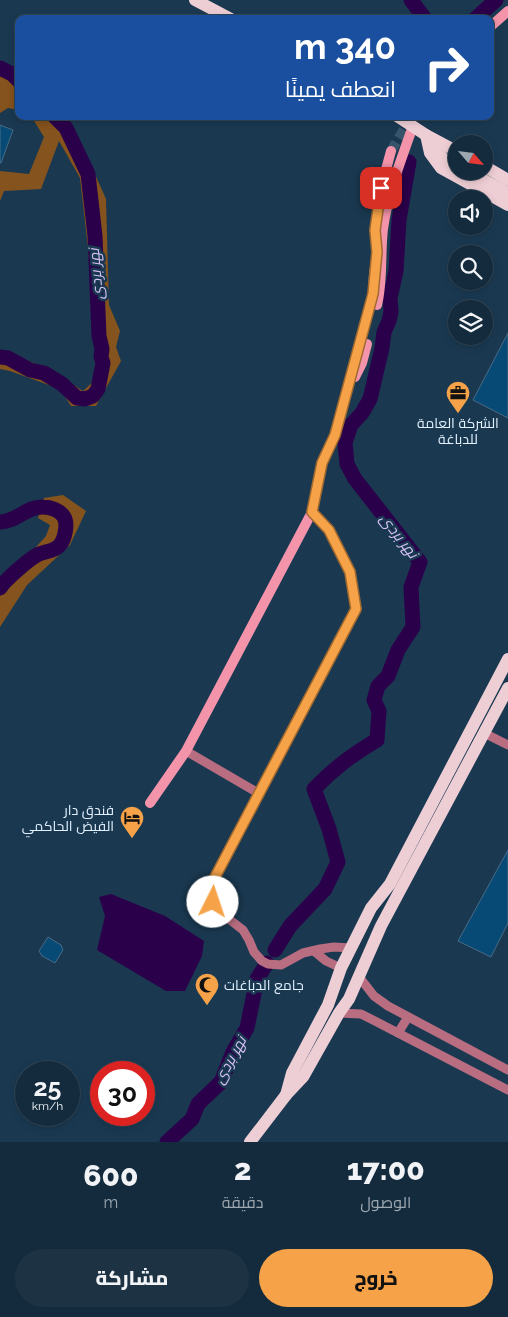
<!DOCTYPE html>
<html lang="ar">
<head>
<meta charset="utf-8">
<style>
	:root { --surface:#142b3d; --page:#1d3344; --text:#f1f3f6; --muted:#9da7b0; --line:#334757; --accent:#f6a248 }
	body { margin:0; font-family:Raleway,Cairo,sans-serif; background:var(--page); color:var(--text); direction:rtl; height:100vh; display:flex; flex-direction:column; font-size:19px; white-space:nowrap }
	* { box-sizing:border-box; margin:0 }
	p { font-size:16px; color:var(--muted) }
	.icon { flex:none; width:28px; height:28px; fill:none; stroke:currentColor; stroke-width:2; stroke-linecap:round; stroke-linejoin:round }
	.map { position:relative; height:1142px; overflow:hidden; direction:ltr }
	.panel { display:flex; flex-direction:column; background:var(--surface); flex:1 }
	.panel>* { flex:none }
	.top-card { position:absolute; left:15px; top:15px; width:479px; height:105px; border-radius:10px; box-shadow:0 2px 8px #0003,0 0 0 1px var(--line); direction:rtl; background:#1a4fa0; color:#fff; overflow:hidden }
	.needle { width:32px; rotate:118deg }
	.fabs { position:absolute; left:448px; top:135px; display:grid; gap:10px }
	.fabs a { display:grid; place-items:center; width:45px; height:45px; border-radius:50%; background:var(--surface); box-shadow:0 2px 8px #0003,0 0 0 1px var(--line); font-size:25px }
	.speed { position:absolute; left:15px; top:1061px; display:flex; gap:10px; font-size:25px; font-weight:700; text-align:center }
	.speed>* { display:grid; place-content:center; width:65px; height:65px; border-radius:50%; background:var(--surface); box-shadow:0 2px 8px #0003,0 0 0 1px var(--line); line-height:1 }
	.speed small { font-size:12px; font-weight:400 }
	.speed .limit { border:8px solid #d22; background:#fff; color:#111 }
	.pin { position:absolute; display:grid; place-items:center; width:42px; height:42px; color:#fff; margin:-21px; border-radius:10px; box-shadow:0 2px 8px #0006 }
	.me { position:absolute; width:55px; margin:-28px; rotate:4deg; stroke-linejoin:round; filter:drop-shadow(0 0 4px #0008) }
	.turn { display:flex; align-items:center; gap:18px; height:105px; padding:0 15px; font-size:22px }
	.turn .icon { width:65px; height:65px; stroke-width:2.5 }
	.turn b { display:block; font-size:35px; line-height:42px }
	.eta { display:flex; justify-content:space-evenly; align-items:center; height:85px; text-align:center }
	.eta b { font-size:30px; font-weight:800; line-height:35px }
	.cta { display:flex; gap:10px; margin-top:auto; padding:10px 15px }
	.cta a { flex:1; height:58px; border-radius:30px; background:var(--accent); color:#111; font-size:20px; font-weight:800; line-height:58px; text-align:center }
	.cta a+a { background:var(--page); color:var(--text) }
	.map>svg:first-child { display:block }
</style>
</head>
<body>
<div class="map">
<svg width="508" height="1142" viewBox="0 0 508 1142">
	<rect width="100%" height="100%" fill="#1a3951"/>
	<g fill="#85531d">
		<path d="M0,63L19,76V110L8,108L0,113Z"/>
		<path d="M31,116H61L84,150L106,199L109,305L120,331L116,347L121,361L96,406H71L60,389L10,371L0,369V354C28,356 61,376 83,391L93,382L98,348L91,290L88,248L80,178L59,141L41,189L4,191L0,201V171L29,174L44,137Z"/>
		<path d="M63,495L86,511L70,545L27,585L0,627V587L46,536L50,525L38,518L44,498Z"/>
	</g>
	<path fill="#2b004b" d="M111,894L165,916L204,941L202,956L185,991H166L97,950L105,916L99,897Z"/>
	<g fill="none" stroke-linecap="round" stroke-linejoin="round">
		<g stroke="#2b004b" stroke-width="15">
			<path d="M411,0L425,19"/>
			<path d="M475,19L496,0"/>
			<path d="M0,68L12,74L19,81"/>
			<path d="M0,357L8,358L30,370L44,373L62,384L77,398L85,399L93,396L98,389L103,363L101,357L102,349L99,336L95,236L88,174L66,128L54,116"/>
			<path d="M0,522C16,522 27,506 43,507C50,507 60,510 64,517C68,524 65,540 59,546C53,552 44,551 37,555C28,560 5,580 0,588"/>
			<path d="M275,950L290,926L325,889L338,862L329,829L314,789C334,768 352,755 377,740L379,711L374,700L378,686L388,676L398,650L413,627L411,587L420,562L355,479L347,464L345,443L351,425L362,413L370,399L382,348L384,332L389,321L391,312L390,298L396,271L399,220L409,162"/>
			<path d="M167,1142L192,1119L198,1104L221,1082L233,1052L247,1028L257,979L267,963"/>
		</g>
	</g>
	<g fill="#064a75" stroke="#4a6a85">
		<path d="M0,125L13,130L1,163H0Z"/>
		<path d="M508,333V418L473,400Z"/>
		<path d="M508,850V923L491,957L458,941Z"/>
		<path d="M48,937L61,945L63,950L55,963L42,956L39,951Z"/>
	</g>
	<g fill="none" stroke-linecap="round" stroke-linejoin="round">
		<path stroke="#38546b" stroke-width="10" stroke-dasharray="10 5" stroke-linecap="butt" d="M391,151L412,116"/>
		<g stroke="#b86d80" stroke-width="9">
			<path d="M312,512L329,530L350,572L356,609L213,881L211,896L216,909L243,930L249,940L254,952L262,961L268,964L281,965L303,953L320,949L334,947L351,948"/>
			<path d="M484,733L508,745"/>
			<path d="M186,751L260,794"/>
			<path d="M314,951L326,961L341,968"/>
			<path d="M360,978L374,996L388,1006L508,1070"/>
			<path d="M339,1013L361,1014L373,1020L508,1090"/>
			<path d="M398,1033L408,1017"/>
		</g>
		<g stroke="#f494ab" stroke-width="10">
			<path d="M490,27L508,11"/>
			<path d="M377,305C383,281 380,255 383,229C388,193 401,160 413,126"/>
			<path d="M355,377L362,363L367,344"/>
			<path d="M150,803L186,751L312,512L322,463L335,435L373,294L374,274L377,252L375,230L381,188L391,151"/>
		</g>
		<g stroke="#eeced5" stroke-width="12">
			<path d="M195,0L231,19"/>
			<path d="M397,116L426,135L456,151"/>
			<path d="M426,135L430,153L441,168L508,205"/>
			<path d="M433,148L443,158L456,166"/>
			<path d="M484,166L508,180"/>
			<path d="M467,171L508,193"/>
			<path d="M286,1095L292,1073L328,1005L341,968L371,908L390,884L508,659"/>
			<path d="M250,1142L286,1095L303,1077L339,1013L349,999L381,926L508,688"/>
		</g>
	</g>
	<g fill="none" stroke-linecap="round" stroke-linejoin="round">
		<defs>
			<path id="route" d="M213,902L211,896L213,881L356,609L350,572L329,530L312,512L322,463L335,435L373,294L377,252L375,230L381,188"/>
		</defs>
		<use href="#route" stroke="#a0692f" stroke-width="12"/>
		<use href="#route" stroke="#f6a248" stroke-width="9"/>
	</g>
	<defs>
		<symbol id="office-pin" viewBox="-11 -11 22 30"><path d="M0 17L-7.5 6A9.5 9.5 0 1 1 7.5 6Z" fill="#f6a248" stroke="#1a3951"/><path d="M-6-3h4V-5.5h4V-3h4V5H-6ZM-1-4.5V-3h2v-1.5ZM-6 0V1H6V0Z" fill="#111"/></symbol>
		<symbol id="hotel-pin" viewBox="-11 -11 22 30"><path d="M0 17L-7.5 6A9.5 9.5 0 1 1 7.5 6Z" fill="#f6a248" stroke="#1a3951"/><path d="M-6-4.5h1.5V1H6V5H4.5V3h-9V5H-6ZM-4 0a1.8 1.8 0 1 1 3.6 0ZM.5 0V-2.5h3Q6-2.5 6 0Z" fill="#111"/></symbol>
		<symbol id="mosque-pin" viewBox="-11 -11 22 30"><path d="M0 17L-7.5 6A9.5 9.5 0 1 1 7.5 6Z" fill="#f6a248" stroke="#1a3951"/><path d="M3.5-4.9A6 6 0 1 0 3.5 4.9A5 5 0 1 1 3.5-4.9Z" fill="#111"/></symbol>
	</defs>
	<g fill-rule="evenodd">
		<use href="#office-pin" x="444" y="379" width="28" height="38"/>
		<use href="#hotel-pin" x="118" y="804" width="28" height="38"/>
		<use href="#mosque-pin" x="193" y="971" width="28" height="38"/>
	</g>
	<g text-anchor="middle" stroke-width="5" stroke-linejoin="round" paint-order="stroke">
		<g font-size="14" fill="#e2f0fd" stroke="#1a3951">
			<text x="458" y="428">الشركة العامة<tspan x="458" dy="16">للدباغة</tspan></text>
			<text x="114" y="815" text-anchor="end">فندق دار<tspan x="114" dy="16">الفيض الحاكمي</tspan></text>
			<text x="224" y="990" text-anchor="start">جامع الدباغات</text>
		</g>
		<g font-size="15" font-style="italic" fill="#d8c2f6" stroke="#1a3951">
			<text transform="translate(96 274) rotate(-95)" y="5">نهر بردى</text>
			<text transform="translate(399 536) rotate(52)" y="5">نهر بردى</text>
			<text transform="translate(230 1060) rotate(-61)" y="5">نهر بردى</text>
		</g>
	</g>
</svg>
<div class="fabs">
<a><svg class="needle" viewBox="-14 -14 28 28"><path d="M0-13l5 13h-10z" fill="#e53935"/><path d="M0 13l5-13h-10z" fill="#9da7b0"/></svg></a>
<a><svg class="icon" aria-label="sound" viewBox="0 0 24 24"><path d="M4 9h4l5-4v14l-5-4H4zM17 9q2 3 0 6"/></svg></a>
<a><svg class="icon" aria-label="search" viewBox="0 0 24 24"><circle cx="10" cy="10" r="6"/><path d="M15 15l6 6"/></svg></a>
<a><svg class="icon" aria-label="layers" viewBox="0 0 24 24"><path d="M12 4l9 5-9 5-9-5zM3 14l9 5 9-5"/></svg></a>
</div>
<div class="speed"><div>25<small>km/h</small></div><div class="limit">30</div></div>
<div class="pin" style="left:381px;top:188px;background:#d93025"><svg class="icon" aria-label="arrive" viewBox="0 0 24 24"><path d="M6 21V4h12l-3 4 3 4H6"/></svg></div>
<svg class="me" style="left:213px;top:902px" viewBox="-20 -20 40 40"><circle r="19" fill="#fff"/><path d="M0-13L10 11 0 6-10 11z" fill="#f6a248"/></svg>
<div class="top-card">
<div class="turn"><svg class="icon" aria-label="right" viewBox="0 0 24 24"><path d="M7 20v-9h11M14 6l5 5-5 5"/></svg><div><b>340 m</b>انعطف يمينًا</div></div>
</div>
</div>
<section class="panel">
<div class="eta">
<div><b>17:00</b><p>الوصول</p></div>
<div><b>2</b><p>دقيقة</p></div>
<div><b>600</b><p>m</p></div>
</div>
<div class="cta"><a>خروج</a><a>مشاركة</a></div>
</section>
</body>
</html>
